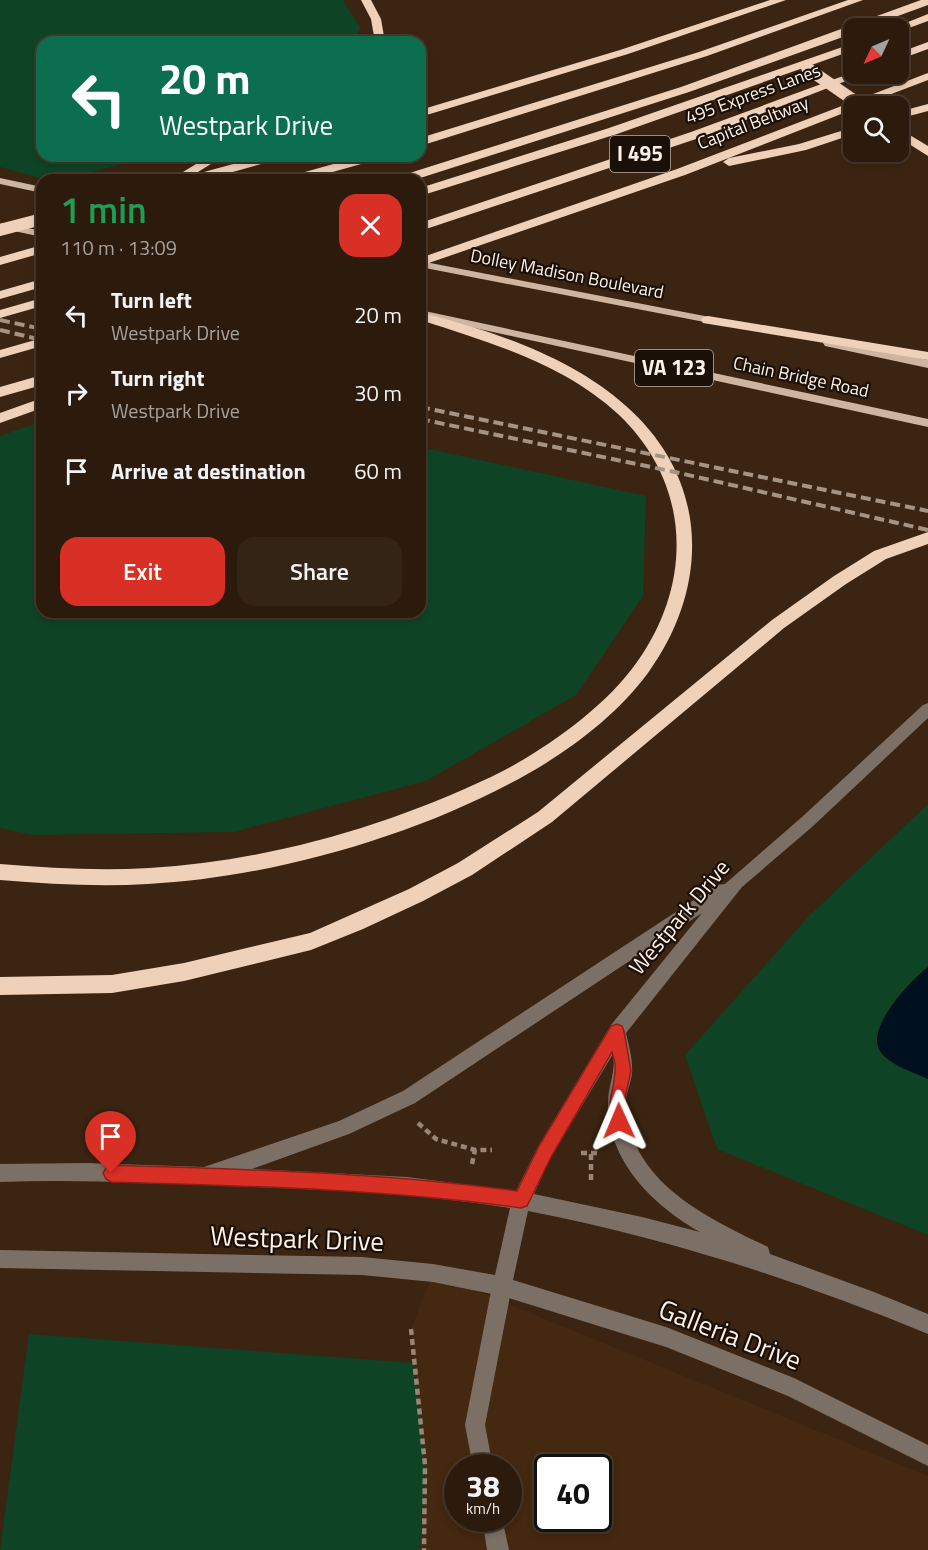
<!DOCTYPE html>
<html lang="en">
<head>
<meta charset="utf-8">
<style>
	:root { --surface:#2c1b0d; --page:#342416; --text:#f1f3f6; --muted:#a6a19d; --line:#48392e; --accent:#d93025 }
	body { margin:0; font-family:"Titillium Web",sans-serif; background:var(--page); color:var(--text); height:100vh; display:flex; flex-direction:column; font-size:22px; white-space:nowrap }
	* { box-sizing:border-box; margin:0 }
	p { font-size:20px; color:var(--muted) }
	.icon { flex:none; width:33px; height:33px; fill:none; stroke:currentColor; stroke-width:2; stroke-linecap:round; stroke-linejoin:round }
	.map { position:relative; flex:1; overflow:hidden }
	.sheet { position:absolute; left:36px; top:174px; width:390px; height:444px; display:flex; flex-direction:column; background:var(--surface); border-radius:18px; box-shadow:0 3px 9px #0003,0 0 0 2px var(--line) }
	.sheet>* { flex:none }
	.hud { position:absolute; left:36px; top:36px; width:390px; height:126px; border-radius:18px; box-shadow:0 3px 9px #0003,0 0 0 2px var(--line); background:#0b6e4f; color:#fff; overflow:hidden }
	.needle { width:39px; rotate:226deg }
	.controls { position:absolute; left:843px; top:18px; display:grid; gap:12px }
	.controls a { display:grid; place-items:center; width:66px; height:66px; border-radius:12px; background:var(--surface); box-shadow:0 3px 9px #0003,0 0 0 2px var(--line); font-size:30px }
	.speed { position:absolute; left:444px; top:1454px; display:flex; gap:12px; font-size:30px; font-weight:700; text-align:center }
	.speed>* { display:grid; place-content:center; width:78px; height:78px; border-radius:50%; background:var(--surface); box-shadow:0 3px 9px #0003,0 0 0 2px var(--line); line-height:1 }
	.speed small { font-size:15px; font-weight:400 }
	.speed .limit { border:3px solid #111; border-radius:9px; background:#fff; color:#111 }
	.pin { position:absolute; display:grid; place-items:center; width:51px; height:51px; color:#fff; margin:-62px -26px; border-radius:50% 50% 50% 0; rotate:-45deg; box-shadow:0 0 6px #0007 }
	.pin .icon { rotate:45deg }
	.me { position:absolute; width:66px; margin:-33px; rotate:359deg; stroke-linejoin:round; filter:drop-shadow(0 0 4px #0008) }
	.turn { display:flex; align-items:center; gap:21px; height:126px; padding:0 24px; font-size:27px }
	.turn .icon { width:78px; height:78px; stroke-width:2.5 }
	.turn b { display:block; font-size:42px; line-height:51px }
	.round { display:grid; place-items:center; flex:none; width:63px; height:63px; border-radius:18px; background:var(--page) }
	.head { display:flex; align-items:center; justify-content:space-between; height:102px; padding:0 24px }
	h1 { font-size:36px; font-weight:600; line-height:45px; color:#1e9e55 }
	.cta { display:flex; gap:12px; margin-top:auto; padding:12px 24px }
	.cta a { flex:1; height:69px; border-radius:18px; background:var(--accent); color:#fff; font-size:24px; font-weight:600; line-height:69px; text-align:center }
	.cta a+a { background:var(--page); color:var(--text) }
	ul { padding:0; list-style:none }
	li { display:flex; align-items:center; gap:18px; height:78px; padding:0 24px }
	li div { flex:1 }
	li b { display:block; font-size:22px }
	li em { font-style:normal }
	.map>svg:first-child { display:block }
</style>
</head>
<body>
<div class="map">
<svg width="928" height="1550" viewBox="0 0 928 1550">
	<rect width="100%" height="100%" fill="#3b2411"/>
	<path fill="#44280f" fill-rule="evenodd" d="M433,1273L928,1476V1550H420L425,1465L411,1329ZM458,1467H508V1518H458ZM548,1467H598V1518H548Z"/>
	<g fill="#0f4325">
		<path d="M0,0H343L360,27L356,42H42V156H155L59,180H47L0,167Z"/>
		<path d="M42,421V612H420V447L646,496L643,596L576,695L426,781L233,832L32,835L0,828V436Z"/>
		<path d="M928,804V967C906,985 889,1006 878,1032L908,1070L928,1079V1235L717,1149L685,1055L809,916Z"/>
		<path d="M29,1334L414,1363L425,1465L420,1550H0Z"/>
	</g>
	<path fill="#00101e" d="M928,967V1079C913,1072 889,1065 880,1051C865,1028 911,980 928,967Z"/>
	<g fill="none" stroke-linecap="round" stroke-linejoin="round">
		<g stroke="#998678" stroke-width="4.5" stroke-dasharray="6 4" stroke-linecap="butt">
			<path d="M418,1123L436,1139L475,1150H492"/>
			<path d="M581,1153H600"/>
			<path d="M591,1154V1184"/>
			<path d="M472,1164L475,1150"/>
			<path d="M411,1329L425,1465L424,1550"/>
		</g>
		<g fill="#7c7066" fill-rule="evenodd">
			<path d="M502,1276L509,1279L512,1286L485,1425L493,1467H473L465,1425L492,1286L495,1279Z"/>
			<path d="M482,1518H502L509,1550H487Z"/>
		</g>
		<path fill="#7c7066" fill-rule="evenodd" d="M928,703V718L812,827L742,887L626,1033C629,1046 633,1060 632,1074C630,1087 624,1097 626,1110C635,1185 708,1218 768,1247L770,1254L874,1292L928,1314V1334C798,1280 666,1238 528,1211L513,1280L666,1327L794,1378L928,1445V1466L788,1396L666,1347L502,1296L433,1282L362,1275L0,1268V1250L362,1257L433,1264L495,1275L510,1208C416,1193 323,1190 228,1186C152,1183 76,1179 0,1182V1164L86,1163L204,1167L339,1121L403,1091L717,885L725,884L802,817L923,705ZM702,913L611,1025L539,1145L516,1191L407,1177L252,1169L349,1134L415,1103ZM613,1054C616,1073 608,1085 608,1103C608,1162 653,1205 700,1232L642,1217L534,1194L551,1157Z"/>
		<g fill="#ceb5a1" fill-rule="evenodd">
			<path d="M0,178L42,187V193L0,184Z"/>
			<path d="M3,223L42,231V237L0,228V224Z"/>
			<path d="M420,261L720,319L726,322L720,325L420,267Z"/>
			<path d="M420,310L928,419V427L420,316Z"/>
			<path d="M829,339L928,360V368L825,346L823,343Z"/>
		</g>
		<g fill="#efd0b8" fill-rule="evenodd">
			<path d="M361,0H371L381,19L385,42H375L371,19Z"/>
			<path d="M770,0H786L628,54L420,117V110L620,50Z"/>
			<path d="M848,0H863L707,56L420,146V138L699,52Z"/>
			<path d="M921,0H928V5L865,28H854V33L689,92L414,180H395L397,177L681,87Z"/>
			<path d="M928,14V21L898,32V28H893Z"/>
			<path d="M928,42V49L898,60V53Z"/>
			<path d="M854,43V50L617,134L420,196V188L609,128Z"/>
			<path d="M854,72L864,74L699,138L420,231V223L691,132Z"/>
			<path d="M928,73V80L860,106H854V109L685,175L420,266V258L677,169Z"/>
			<path d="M928,104V111L898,119V112Z"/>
			<path d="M854,127V134L806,150L729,166L723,162L729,158L799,144Z"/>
			<path d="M898,128L928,146V156L898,137Z"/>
			<path d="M209,156H224L193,175L262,156H281L279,159L204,180H170Z"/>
			<path d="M362,156H381L379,159L304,180H285L287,177Z"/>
			<path d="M42,245V253L0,265V257Z"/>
			<path d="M42,279V287L0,299V291Z"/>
			<path d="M42,298V306L0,318V310Z"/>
			<path d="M420,312C492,331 570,356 626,406C709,479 711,586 648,673C614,719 560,758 509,784C405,839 266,878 148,884C99,887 49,884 0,880V864C50,868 99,871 149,868C267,861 386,827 493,776C542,752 605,708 637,662C694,582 691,483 618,414C564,364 489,342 420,320Z"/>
			<path d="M708,316L928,352V360L703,323L701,320L703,317Z"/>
			<path d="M42,338V346L0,358V350Z"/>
			<path d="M42,375V385L0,397V387Z"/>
			<path d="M42,398V408L0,423V413Z"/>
			<path d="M928,532V544L886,559L846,584L784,628L552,822L472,875L423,901L363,929L311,950L184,981L112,993L0,995V977L112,975L184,963L310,933L409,889L458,863L538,812L772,620L834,576L874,551Z"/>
		</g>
		<g stroke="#a59486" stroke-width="4" stroke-dasharray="10 5" stroke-linecap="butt">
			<path d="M0,320L42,329"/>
			<path d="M0,330L42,340"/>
			<path d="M420,407L928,511"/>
			<path d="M420,419L675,472L928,530"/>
		</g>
		<g stroke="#efd0b8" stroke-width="12">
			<path d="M807,68L862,106"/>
			<path d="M0,230L42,219"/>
		</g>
	</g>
	<path fill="#d93025" stroke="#8d1f18" stroke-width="1.5" d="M617,1024L622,1026L624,1031L631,1071L625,1098L627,1121L625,1126L619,1129L613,1126C605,1107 614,1091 615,1072C616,1066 614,1058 612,1052L551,1157L527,1206L521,1208C385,1189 248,1186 111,1182L106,1179L103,1173L106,1168L111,1165C247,1170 382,1172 517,1191L539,1146L611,1026Z"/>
	<g text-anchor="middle" stroke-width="4.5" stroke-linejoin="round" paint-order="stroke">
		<g font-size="18" fill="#fef1e8" stroke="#1b1008">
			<text transform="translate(753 94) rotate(-20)" y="6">495 Express Lanes</text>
			<text transform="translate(753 123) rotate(-21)" y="6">Capital Beltway</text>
			<text transform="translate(567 274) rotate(11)" y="6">Dolley Madison Boulevard</text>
			<text transform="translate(801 377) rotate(12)" y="6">Chain Bridge Road</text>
		</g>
		<g fill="#1b1008" stroke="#baaea5" stroke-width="1.5">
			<rect x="610" y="136" width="60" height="36" rx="4.5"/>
			<rect x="635" y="350" width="78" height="36" rx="4.5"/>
		</g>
		<g font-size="21" font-weight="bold" fill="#fef1e8">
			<text x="640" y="161">I 495</text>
			<text x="674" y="375">VA 123</text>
		</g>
		<g font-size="22" fill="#fef1e8" stroke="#1b1008">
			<text transform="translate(679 917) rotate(-50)" y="8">Westpark Drive</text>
		</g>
		<g font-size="27" fill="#fef1e8" stroke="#1b1008">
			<text transform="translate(297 1239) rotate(2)" y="9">Westpark Drive</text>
			<text transform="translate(730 1335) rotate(21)" y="9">Galleria Drive</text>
		</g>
	</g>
</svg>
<div class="controls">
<a><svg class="needle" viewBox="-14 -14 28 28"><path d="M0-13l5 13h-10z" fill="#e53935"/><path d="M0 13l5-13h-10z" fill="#a6a19d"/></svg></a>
<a><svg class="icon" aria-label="search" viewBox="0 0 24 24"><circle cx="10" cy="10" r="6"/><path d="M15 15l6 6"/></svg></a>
</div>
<div class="speed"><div>38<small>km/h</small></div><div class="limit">40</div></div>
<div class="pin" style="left:111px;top:1173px;background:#d93025"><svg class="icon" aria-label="arrive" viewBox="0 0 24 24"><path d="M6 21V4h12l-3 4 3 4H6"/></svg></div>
<svg class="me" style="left:619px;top:1121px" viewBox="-20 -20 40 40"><path d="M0-17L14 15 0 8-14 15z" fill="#d93025" stroke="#fff" stroke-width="4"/></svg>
<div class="hud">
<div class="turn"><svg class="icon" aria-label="left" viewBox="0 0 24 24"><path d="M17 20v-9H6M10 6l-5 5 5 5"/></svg><div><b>20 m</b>Westpark Drive</div></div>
</div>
<section class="sheet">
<div class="head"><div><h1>1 min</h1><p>110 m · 13:09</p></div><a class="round" style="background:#d93025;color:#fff"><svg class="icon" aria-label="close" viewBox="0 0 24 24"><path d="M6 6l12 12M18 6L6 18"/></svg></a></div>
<ul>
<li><svg class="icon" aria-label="left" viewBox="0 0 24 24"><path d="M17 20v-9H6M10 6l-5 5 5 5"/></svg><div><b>Turn left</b><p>Westpark Drive</p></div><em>20 m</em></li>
<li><svg class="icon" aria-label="right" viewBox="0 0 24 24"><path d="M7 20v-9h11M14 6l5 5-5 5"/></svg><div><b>Turn right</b><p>Westpark Drive</p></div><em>30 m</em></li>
<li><svg class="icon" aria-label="arrive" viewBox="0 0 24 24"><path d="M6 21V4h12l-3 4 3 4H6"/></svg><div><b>Arrive at destination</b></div><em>60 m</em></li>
</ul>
<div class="cta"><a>Exit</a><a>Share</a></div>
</section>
</div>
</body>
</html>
